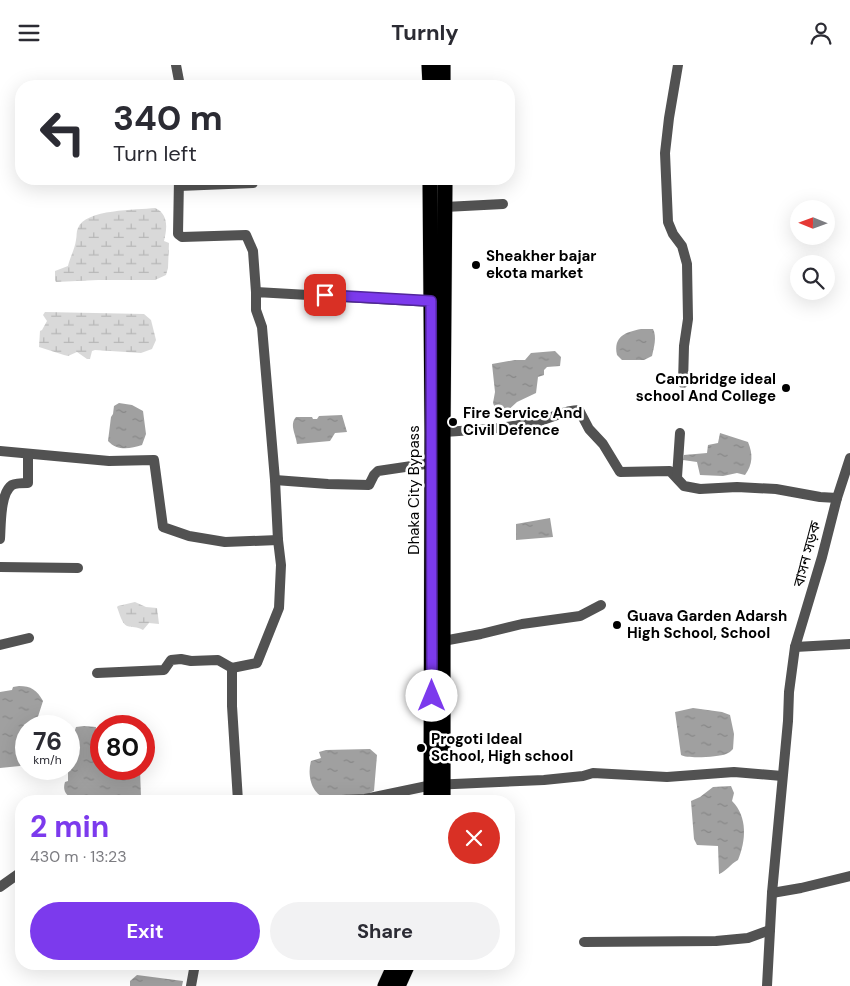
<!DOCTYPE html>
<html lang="en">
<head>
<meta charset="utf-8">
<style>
	:root { --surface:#fff; --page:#f2f2f3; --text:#2b2b33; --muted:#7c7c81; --accent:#7c3aed }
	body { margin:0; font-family:"DM Sans","Noto Sans Bengali",sans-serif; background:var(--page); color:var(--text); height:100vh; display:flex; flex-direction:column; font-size:19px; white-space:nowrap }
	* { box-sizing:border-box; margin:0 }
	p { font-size:16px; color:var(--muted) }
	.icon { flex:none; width:28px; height:28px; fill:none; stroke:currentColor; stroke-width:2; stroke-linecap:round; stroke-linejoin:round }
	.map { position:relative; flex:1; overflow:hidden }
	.panel { position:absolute; left:15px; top:730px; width:500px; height:175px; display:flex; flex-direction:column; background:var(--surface); border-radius:20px; box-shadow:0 5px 20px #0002 }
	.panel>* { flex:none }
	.guide { position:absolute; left:15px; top:15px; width:500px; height:105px; border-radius:20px; box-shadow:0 5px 20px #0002; background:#fff; color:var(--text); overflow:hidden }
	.needle { width:32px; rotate:271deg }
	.tools { position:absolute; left:790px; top:135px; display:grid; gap:10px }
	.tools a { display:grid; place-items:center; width:45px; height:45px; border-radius:50%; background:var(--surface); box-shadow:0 5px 20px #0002; font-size:25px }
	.speed { position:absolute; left:15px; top:650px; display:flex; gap:10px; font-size:25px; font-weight:700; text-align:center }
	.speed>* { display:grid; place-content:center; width:65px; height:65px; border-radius:50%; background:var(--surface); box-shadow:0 5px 20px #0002; line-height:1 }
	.speed small { font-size:12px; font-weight:400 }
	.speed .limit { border:8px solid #d22; background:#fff; color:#111 }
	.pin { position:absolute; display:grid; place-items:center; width:42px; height:42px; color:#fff; margin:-21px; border-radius:10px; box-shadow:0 2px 8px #0006 }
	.me { position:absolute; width:55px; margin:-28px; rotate:0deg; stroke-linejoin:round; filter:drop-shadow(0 0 4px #0008) }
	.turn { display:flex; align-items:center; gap:18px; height:105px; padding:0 15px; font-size:22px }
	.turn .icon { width:65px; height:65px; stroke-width:2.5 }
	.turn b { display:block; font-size:35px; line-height:42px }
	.round { display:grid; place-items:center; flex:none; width:52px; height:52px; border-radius:26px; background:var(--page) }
	.summary { display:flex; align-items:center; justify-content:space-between; height:85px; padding:0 15px }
	h1 { font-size:30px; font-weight:700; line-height:38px; color:var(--accent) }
	.action { display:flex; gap:10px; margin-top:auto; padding:10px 15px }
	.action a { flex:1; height:58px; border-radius:30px; background:var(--accent); color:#fff; font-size:20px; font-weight:700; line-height:58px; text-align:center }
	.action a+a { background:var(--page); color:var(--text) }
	header { display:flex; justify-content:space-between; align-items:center; height:65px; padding:0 15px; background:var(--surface); font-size:22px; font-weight:700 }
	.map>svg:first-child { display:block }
</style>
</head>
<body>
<header><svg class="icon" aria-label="menu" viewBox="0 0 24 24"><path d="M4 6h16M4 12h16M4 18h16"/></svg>Turnly<svg class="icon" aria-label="person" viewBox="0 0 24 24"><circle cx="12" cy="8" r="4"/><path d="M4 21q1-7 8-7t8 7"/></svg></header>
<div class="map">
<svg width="850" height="921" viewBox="0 0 850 921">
	<defs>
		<pattern id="wetland-marsh" width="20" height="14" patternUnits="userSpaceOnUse" patternTransform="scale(1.25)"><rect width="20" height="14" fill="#d9d9d9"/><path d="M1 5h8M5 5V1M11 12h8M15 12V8" fill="none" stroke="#b8b8b8"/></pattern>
		<pattern id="water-ripples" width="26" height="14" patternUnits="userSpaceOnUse" patternTransform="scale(1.25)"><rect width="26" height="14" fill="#a0a0a0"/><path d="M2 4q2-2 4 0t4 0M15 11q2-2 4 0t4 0" fill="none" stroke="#888"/></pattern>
	</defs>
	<rect width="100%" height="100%" fill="#fff"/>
	<g fill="url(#wetland-marsh)">
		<path d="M155,143C169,149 167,164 164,176L169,178L168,203L166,210L155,215H98L56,217L55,215V206L68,201C70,192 75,184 76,175C77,171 76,167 78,163C85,144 137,145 155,143Z"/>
		<path d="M45,247L144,249L151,255L156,275L152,284L141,288L95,285L92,286L90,294H87L77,287L68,291L64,290L39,282L40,266L42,265L47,256L43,250Z"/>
		<path d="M135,537L146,542L157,543L159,559L149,558L143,565C136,561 133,563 127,561C122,559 119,547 117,542L118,541Z"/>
	</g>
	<g fill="url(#water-ripples)">
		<path d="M641,264H653C657,272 654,282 652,291L644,295H622L617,290C613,271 626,267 641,264Z"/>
		<path d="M555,286L561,292L560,301L547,302L544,305V310L538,312L536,328L517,337L503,350L497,348L493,338L495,327L492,299L515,295H525L531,288Z"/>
		<path d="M119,338L132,340L143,346L146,369L142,380C130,384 117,386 108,376L111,352L113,349L114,341Z"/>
		<path d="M342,350L347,367L335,368L330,376L297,379C296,369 289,360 296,352H312L313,354H317L319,351Z"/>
		<path d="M720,368L748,377C753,389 753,399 745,410L737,408L723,411L700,410L697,397L683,395L684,390L707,388L708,380L718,378Z"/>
		<path d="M550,453L553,472L516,475V459Z"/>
		<path d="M19,621C31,621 37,625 43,636L35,661H26V698L20,701L0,703V627L12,625L13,622Z"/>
		<path d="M693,643L722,647L730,650L734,669L733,684C731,686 729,688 726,689C719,692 687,694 681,690L675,647Z"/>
		<path d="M84,661L96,662C96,672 91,680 95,689L101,692V704H140L141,732L134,736H74C67,730 62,727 65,717L68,716V706L73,691L75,665L76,662Z"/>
		<path d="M370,684L377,690L374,726C370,727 367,730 363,731C357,733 334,735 328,734C311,730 307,710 311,696L321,693L319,687L326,685Z"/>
		<path d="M731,721L734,728L732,736C748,752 746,776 738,795C730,799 727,806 719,809L718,781L697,780L694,774L691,736L700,732L713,722Z"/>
		<path d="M137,910L183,916L182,921H130V916Z"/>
	</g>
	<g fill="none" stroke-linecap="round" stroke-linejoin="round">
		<defs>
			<g id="highway">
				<path d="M429,0L430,21"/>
				<path d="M443,0V21"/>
				<path d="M430,114L432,367L431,736"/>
				<path d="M443,736V367L445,114"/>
				<path d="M385,921L395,899"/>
				<path d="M398,921L408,899"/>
			</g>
		</defs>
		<use href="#highway" stroke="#dbdbdb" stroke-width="16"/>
		<g stroke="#525252" stroke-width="10">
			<path d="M176,0L180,21"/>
			<path d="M678,0L669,53L665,88L668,157L673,169L682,181L687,199L688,254L684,281L683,318"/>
			<path d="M179,114L178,169L182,172L246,170L253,186L256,227"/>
			<path d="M179,121L253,118"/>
			<path d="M445,142L503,139"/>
			<path d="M443,367C475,365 508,364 539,356C553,353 564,345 579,345L589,364L603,379L620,407L670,406L684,421L700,424L737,422L776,424L820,432L837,433"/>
			<path d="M0,386L109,396L154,395L163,462L189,471L225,477L278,475"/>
			<path d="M677,412L680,368"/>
			<path d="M275,415L328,419L369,420L374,410L378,406L432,398"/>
			<path d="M0,474C1,460 0,428 12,420C16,418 23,418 28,418V389"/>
			<path d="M0,502L78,503"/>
			<path d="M443,576L481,569L522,559L580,551L601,540"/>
			<path d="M0,580L29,573"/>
			<path d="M795,582L850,579"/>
			<path d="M97,608L164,605L171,595L181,594L191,596L218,595L232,603"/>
			<path d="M238,736L232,641V603L257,598L279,543L281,500L278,475L275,415L262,262L256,245V227L431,237"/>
			<path d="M318,736L365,734L432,720L544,715L583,711L593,708L667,712L734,707L782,711"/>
			<path d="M0,822L21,807"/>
			<path d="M772,828L801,823L850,811"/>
			<path d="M584,877L716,876L748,873L770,865"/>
			<path d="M191,921L195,899"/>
			<path d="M767,921L772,828L788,656L789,627L795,582L822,492L837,433L850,393"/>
		</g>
		<use href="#highway" stroke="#000" stroke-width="15"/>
	</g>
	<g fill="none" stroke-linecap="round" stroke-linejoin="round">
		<defs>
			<path id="route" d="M325,230L431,236L432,631"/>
		</defs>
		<use href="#route" stroke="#51269a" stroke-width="12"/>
		<use href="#route" stroke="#7c3aed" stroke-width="9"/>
	</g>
	<g fill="#000" stroke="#fff" stroke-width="2">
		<circle cx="476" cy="200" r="5"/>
		<circle cx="786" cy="323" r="5"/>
		<circle cx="453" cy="357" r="5"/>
		<circle cx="617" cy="560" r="5"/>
		<circle cx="421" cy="683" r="5"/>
	</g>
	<g text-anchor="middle" stroke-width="5" stroke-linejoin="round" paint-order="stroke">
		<g font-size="15" font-weight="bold" fill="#000" stroke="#fff" text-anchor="start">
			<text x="486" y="196">Sheakher bajar<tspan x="486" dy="17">ekota market</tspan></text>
			<text x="776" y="319" text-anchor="end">Cambridge ideal<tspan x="776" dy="17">school And College</tspan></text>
			<text x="463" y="353">Fire Service And<tspan x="463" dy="17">Civil Defence</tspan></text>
			<text x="627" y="556">Guava Garden Adarsh<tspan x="627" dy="17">High School, School</tspan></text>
			<text x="431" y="679">Progoti Ideal<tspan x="431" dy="17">School, High school</tspan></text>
		</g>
		<g font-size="15" fill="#000" stroke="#fff">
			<text transform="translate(414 425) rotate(-90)" y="5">Dhaka City Bypass</text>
			<text transform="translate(807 489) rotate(-75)" y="5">বাসন সড়ক</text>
		</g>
	</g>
</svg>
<div class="tools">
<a><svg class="needle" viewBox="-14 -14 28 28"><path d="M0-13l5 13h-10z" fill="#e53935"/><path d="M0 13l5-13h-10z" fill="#7c7c81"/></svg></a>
<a><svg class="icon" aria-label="search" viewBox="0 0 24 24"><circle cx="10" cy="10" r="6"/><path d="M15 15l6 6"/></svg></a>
</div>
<div class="speed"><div>76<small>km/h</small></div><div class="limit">80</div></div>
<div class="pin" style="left:325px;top:230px;background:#d93025"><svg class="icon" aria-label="arrive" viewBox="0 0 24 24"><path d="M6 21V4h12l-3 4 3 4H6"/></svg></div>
<svg class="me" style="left:432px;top:631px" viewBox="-20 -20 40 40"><circle r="19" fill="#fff"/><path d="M0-13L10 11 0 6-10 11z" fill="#7c3aed"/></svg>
<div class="guide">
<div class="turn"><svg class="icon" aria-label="left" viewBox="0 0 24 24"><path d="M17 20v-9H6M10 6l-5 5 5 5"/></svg><div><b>340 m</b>Turn left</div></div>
</div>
<section class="panel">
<div class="summary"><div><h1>2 min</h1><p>430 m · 13:23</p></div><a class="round" style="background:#d93025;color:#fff"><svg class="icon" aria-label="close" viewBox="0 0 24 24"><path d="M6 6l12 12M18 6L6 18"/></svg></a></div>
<div class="action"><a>Exit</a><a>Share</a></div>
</section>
</div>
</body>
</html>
